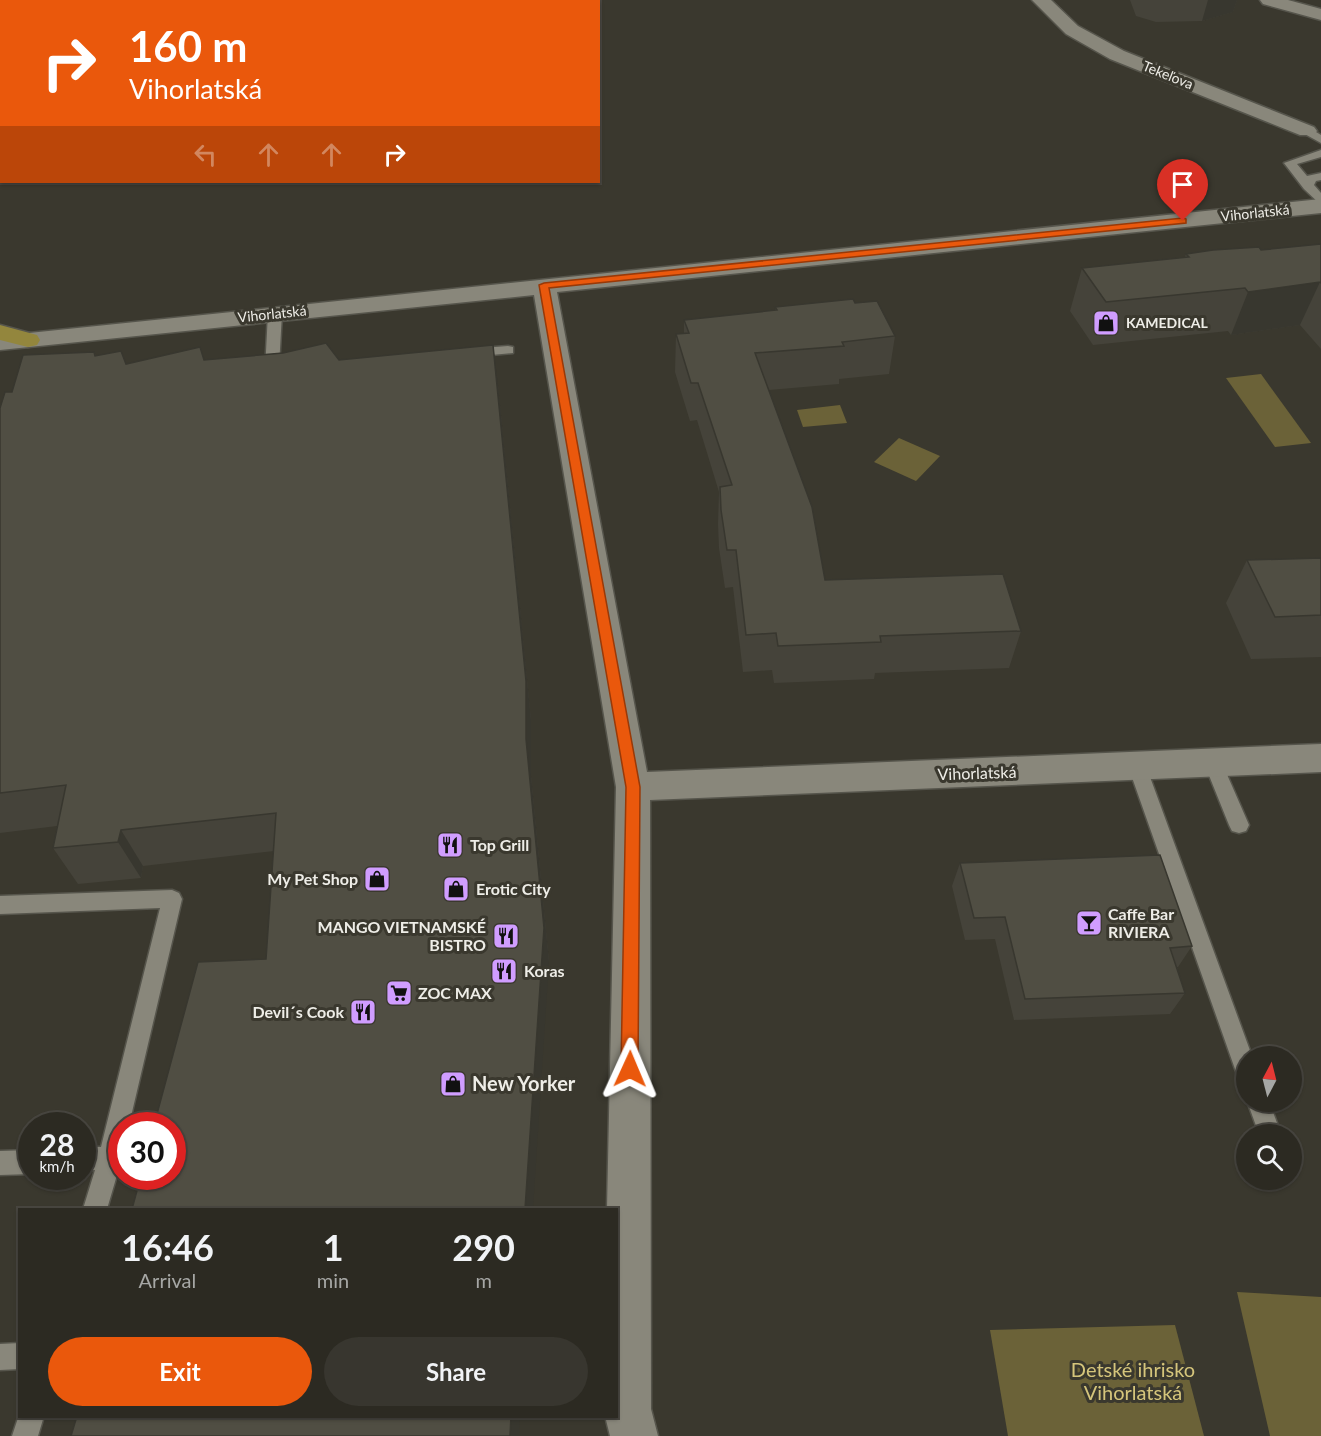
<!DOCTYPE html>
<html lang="en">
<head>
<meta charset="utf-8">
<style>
	:root { --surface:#2c2a22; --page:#38362f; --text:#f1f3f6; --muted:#a6a7a5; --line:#484640; --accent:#ea580c }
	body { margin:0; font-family:Lato,sans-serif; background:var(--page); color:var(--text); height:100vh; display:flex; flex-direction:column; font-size:22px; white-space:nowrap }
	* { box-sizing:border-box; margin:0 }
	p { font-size:20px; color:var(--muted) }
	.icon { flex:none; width:33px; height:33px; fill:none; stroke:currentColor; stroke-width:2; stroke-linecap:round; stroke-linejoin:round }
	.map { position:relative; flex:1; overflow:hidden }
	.sheet { position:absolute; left:18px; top:1208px; width:600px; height:210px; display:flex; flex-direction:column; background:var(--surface); border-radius:0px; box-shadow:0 2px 4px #0004,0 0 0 2px var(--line) }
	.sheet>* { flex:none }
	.top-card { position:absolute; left:0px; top:0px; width:600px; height:183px; box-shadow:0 2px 4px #0004,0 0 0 2px var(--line); background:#ea580c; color:#fff; overflow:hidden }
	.needle { width:39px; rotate:7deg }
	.tools { position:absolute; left:1236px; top:1046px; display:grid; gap:12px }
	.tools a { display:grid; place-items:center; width:66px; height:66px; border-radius:50%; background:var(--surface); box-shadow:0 2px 4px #0004,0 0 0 2px var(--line); font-size:30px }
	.speed { position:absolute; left:18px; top:1112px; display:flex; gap:12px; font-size:30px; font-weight:700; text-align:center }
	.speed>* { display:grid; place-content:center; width:78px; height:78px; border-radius:50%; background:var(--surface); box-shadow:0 2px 4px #0004,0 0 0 2px var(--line); line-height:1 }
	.speed small { font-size:15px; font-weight:400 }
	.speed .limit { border:9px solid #d22; background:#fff; color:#111 }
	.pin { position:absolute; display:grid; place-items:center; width:51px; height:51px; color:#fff; margin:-62px -26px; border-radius:50% 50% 50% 0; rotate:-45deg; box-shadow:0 0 6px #0007 }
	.pin .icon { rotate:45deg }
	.me { position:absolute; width:66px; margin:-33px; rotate:1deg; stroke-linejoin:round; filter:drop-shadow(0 0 4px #0008) }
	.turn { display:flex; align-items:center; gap:21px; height:126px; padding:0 30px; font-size:27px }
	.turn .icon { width:78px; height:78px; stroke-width:2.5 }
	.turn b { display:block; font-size:42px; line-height:51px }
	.lanes { display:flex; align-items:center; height:57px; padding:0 30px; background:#0003; justify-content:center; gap:30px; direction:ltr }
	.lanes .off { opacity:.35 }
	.eta { display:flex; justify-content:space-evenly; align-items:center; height:102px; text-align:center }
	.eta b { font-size:36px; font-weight:700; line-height:42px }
	.cta { display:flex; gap:12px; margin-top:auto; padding:12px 30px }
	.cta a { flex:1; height:69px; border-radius:36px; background:var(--accent); color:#fff; font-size:24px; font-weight:700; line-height:69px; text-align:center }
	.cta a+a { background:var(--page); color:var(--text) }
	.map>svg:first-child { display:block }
</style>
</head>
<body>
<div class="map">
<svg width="1321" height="1436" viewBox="0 0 1321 1436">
	<rect width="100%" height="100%" fill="#3a382e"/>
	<g fill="#6b6238">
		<path d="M1261,374L1311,443L1275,447L1226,378Z"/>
		<path d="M840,405L847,423L803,427L797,410Z"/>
		<path d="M899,438L940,456L916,481L874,462Z"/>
		<path d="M1237,1292L1321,1297V1436H1270Z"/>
		<path d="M1175,1325L1204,1436H1008L990,1330Z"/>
	</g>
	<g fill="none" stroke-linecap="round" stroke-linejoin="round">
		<defs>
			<g id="service">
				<path d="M1303,129H1311L1321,135V143L1303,133Z"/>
				<path d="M1321,150V157L1297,164L1307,176L1321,173V180L1316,181L1314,185L1321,193V205L1304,189L1284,163Z"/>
				<path d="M275,309L282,313L279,367L285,371L278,375L267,374L265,371L268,313Z"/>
				<path d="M508,346L513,347V353L470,357L463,353L470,349Z"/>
				<path d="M1213,756L1220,758L1222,763L1249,825L1246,831L1239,833L1232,831L1229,825L1204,763L1206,758Z"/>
				<path d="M1137,759L1144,761L1146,766L1252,1056H1246V1080L1238,1076L1235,1069L1128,766L1130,761Z"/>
				<path d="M172,890L179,893L182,899L129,1125H122V1158L107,1209H83L95,1170L82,1171V1147H101L160,908L0,914V896Z"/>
				<path d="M1247,1101H1269L1281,1134H1259Z"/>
				<path d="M32,1150V1174L0,1175V1151Z"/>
				<path d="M20,1343V1369L0,1370V1344Z"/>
				<path d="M20,1412V1416H44L38,1436H12Z"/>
			</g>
			<g id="minor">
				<path d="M1032,0H1051L1078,26L1124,51L1314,127L1317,131L1314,135H1300L1110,59L1066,34Z"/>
				<path d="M1260,0H1288L1321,9V20L1263,4Z"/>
				<path d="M1321,199V213L557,292L647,772L1321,744V772L650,800L651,1409L658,1436H610L605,1416H616V1209H607L616,787L534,295L0,350V336Z"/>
			</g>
			<path id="primary" d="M0,325L37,335L40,340L37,345L28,347L0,340Z"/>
		</defs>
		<use href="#service" stroke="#56554c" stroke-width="3"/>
		<use href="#minor" stroke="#56554c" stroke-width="3"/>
		<use href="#primary" stroke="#56554c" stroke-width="3"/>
		<use href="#service" fill="#89877b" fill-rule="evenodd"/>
		<use href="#minor" fill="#89877b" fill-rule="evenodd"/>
		<use href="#primary" fill="#93863d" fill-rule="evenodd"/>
	</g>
	<g fill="#45433a">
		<path d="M1130,0H1237L1233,12L1202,21L1156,22L1136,16Z"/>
		<path d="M1321,244V349L1300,325L1231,335L1228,331L1093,345L1070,311L1082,268L1185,257L1186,254L1261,250Z"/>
		<path d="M855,303L895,336L889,374L839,379V384L769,390L825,580L1021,631L1009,668L875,673L874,679L774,683L772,670L743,672L733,587L725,588L719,548L718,524L719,492L697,420L690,421L675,372L676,334H684V320L775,311V307Z"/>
		<path d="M94,352L96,356L126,364L205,360H339L498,385L531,720V776L549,962L266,959L274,851L143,866L141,878L78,884L53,848L57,826L0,833V408L12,392Z"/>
		<path d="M1321,558V657L1251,659L1226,603L1247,560Z"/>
		<path d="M960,863L1192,946L1178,967H1177L1185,993L1170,1014L1014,1020L995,939L965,940L952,886Z"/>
	</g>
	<g fill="#38372f">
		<path d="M1208,0H1237L1233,12L1202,21Z"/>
		<path d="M1320,282L1300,325L1231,335L1248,292Z"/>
		<path d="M493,345L498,385L531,720V776L549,962L533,1209H525L526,739Z"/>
		<path d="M121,830L143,866L141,878L118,842Z"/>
		<path d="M511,1416H520L519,1436H510Z"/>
	</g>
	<g fill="#504e43" stroke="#38372f" stroke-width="1.5">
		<path d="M1321,244V283L1320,282L1248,292L1245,288L1106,302L1082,268L1189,257L1186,254L1213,250L1259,247L1261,250Z"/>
		<path d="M853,299L855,303L877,301L895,336L842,342L844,346L755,353L812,507L825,580L1003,574L1021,631L880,636L881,642L778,646L776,633L746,635L736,550H727L721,510L720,487L732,485L698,383H691L676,334L689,333L684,320L777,310L775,307Z"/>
		<path d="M326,343L339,360L493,345L526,681V739L544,928L525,1209H132L141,1176H172V1125H154L198,962L266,959L276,813L121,830L118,842L53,848L66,785L0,793V408L5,392H12L23,355L94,352L95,356L121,351L126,364L200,347L204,360L283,353Z"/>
		<path d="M1321,558V615L1275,617L1247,560Z"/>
		<path d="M1160,855L1192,946L1170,948L1185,993L1025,999L1005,917L974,918L960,863Z"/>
		<path d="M77,1416H511L510,1436H71Z"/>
	</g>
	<path fill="#ea580c" stroke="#983908" stroke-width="1.5" d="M1183,218L1186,219V223L549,288L640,787L638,1069L636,1075L630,1077L624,1075L621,1069L626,787L539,285L544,283Z"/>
	<defs>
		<symbol id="shop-square" viewBox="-11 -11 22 22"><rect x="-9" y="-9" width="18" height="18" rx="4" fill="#d09dff" stroke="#3a382e"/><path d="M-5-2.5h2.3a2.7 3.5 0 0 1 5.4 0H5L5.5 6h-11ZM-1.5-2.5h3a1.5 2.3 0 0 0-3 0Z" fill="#111"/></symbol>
		<symbol id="restaurant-square" viewBox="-11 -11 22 22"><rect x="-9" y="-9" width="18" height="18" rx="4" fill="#d09dff" stroke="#3a382e"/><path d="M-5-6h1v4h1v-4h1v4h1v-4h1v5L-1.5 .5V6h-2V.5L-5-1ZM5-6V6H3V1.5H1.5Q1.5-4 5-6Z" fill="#111"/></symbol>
		<symbol id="bar-square" viewBox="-11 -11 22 22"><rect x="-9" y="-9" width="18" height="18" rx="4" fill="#d09dff" stroke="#3a382e"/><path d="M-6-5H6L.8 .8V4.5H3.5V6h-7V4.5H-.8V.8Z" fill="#111"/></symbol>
		<symbol id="supermarket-square" viewBox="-11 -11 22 22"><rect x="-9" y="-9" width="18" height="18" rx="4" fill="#d09dff" stroke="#3a382e"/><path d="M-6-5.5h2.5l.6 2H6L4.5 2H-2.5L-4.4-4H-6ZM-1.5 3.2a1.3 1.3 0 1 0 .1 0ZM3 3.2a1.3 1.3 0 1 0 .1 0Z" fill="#111"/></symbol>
	</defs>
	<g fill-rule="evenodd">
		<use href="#shop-square" x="1091" y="308" width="30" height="30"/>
		<use href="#restaurant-square" x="435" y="830" width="30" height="30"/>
		<use href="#shop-square" x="362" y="864" width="30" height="30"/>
		<use href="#shop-square" x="441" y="874" width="30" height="30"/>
		<use href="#bar-square" x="1074" y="908" width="30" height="30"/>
		<use href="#restaurant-square" x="491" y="921" width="30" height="30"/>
		<use href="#restaurant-square" x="489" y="956" width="30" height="30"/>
		<use href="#supermarket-square" x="384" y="978" width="30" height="30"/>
		<use href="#restaurant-square" x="348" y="997" width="30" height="30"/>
		<use href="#shop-square" x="438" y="1069" width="30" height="30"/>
	</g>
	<g text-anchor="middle" stroke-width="6" stroke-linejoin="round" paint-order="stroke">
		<g font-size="14" fill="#eeede7" stroke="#3a382e">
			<text transform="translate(1168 75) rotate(22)" y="5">Tekeľova</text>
			<text transform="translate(1255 213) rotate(-6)" y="5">Vihorlatská</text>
			<text transform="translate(272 314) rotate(-6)" y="5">Vihorlatská</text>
		</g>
		<g font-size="14" font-weight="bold" fill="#eeede7" stroke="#3a382e" text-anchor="start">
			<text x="1126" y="328">KAMEDICAL</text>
		</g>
		<g font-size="16" fill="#eeede7" stroke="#3a382e">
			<text transform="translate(977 773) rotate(-2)" y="6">Vihorlatská</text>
		</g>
		<g font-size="16" font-weight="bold" fill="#eeede7" stroke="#3a382e" text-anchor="start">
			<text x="470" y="851">Top Grill</text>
			<text x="358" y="885" text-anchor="end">My Pet Shop</text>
			<text x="476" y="895">Erotic City</text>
			<text x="1108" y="920">Caffe Bar<tspan x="1108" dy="18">RIVIERA</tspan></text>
			<text x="486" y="933" text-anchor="end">MANGO VIETNAMSKÉ<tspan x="486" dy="18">BISTRO</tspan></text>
			<text x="524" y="977">Koras</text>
			<text x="418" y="999">ZOC MAX</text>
			<text x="344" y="1018" text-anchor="end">Devil´s Cook</text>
		</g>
		<g font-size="20" font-weight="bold" fill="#eeede7" stroke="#3a382e" text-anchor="start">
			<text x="472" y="1091">New Yorker</text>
		</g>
		<g font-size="20" fill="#d5c57b" stroke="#3a382e">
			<text x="1133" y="1377">Detské ihrisko<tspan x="1133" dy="23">Vihorlatská</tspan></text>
		</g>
	</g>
</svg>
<div class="tools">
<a><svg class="needle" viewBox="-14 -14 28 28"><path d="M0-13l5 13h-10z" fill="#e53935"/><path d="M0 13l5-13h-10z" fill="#a6a7a5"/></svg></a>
<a><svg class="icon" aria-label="search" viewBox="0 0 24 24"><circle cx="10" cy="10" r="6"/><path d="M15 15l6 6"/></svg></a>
</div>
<div class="speed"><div>28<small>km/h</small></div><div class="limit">30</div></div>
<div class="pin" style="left:1183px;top:221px;background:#d93025"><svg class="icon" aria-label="arrive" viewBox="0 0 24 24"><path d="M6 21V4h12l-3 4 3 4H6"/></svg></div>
<svg class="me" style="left:630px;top:1069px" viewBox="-20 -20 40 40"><path d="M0-17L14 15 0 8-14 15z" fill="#ea580c" stroke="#fff" stroke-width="4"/></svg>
<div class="top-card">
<div class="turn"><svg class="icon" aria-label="right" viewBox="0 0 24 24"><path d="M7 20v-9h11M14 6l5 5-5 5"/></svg><div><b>160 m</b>Vihorlatská</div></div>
<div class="lanes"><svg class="icon off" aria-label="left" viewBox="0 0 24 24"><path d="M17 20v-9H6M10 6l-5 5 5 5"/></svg><svg class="icon off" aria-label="ahead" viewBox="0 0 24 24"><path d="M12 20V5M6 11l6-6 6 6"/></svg><svg class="icon off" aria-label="ahead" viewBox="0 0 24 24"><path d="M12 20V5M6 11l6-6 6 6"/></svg><svg class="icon" aria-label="right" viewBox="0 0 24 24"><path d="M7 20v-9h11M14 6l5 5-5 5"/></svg></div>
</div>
<section class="sheet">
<div class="eta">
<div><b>16:46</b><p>Arrival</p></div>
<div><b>1</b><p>min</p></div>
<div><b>290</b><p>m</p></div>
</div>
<div class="cta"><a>Exit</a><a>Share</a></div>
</section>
</div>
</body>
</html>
